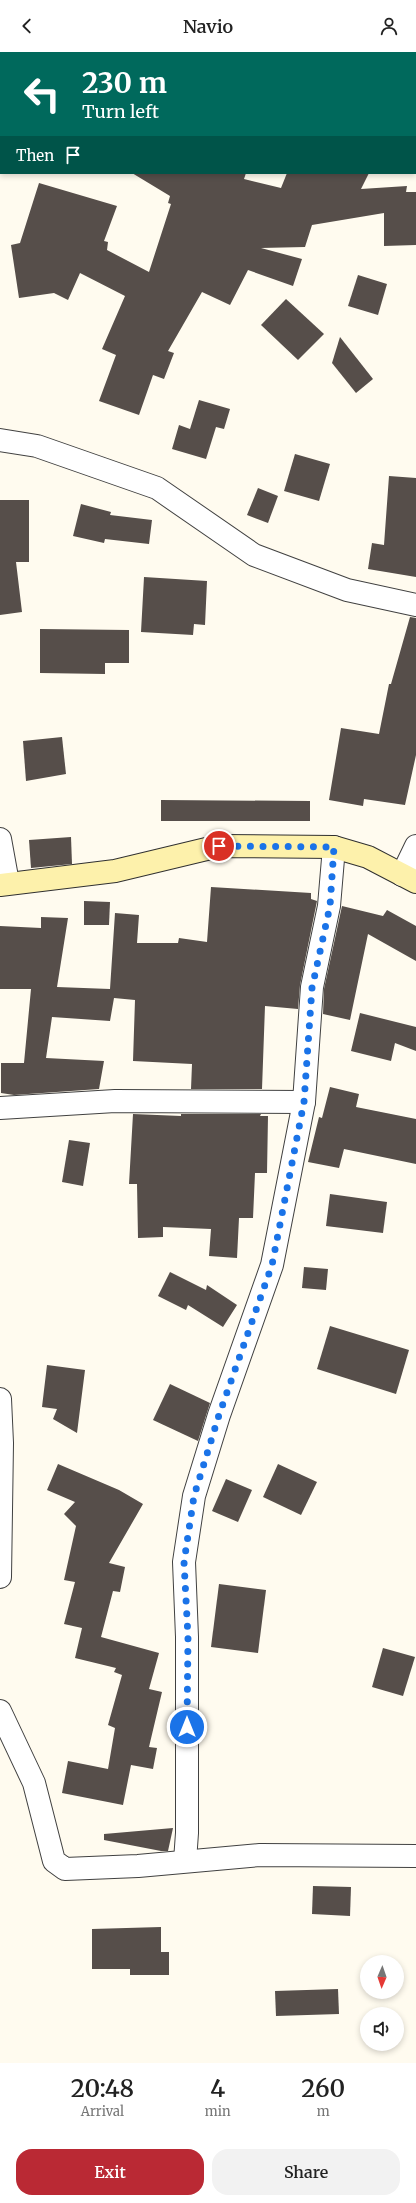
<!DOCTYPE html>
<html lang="en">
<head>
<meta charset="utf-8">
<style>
	:root { --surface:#fff; --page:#f2f2f2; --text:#222; --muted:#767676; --accent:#ba2934 }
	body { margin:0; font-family:Merriweather,serif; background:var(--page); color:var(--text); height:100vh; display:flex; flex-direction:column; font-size:15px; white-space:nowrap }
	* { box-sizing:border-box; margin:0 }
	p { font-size:13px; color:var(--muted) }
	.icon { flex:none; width:22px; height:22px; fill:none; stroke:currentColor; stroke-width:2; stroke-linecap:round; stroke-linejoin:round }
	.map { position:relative; height:2011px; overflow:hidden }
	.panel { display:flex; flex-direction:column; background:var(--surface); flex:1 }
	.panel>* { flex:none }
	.hud { position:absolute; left:0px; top:0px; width:416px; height:122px; box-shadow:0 2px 6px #0003; background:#00695c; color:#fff; overflow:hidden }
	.needle { width:26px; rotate:182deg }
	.fabs { position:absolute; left:360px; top:1903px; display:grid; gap:8px }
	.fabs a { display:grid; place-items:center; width:44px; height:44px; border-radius:50%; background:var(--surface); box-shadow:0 2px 6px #0003; font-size:20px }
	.pin { position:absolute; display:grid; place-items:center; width:34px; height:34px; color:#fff; margin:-17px; border:2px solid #fff; border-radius:50%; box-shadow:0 1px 4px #0007 }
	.me { position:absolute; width:44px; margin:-22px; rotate:0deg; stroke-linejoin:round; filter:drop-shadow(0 0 3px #0008) }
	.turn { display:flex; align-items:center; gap:14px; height:84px; padding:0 16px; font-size:18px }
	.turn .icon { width:52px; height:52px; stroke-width:2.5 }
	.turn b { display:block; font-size:28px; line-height:34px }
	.then { display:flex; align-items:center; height:38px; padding:0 16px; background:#0003; gap:8px; font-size:15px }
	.eta { display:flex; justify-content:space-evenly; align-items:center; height:68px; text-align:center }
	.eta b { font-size:24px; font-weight:600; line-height:28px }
	.primary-button { display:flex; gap:8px; margin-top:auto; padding:8px 16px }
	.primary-button a { flex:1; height:46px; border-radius:16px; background:var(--accent); color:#fff; font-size:16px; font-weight:600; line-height:46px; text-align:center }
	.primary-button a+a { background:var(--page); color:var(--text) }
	header { display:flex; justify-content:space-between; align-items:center; height:52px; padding:0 16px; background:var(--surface); font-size:18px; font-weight:600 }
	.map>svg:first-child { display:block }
</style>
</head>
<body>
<header><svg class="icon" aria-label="back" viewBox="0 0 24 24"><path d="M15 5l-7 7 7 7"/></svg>Navio<svg class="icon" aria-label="person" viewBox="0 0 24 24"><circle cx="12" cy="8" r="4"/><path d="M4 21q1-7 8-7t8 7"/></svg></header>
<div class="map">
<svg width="416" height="2011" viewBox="0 0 416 2011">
	<rect width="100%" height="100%" fill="#fffbef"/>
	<g fill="#564e4a">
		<path d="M132,121H246L244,127L281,136L287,121H369L361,137L407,134L406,140H416V193L384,194V161L312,173L305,195L261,196L302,207L293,234L248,218L230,253L202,240L168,299L174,301L164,327L153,323L139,363L99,349L116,303L102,297L125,244L80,221L68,248L54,241L19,246L11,193L20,191L39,131L117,154L104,189L108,190L107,198L149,220L171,152L168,151L170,144Z"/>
		<path d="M358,223L387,232L378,263L348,254Z"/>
		<path d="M286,247L324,282L298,308L261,273Z"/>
		<path d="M340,285L373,327L356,341L332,311Z"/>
		<path d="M199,348L230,357L224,377L216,375L206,407L172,397L179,373L190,377Z"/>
		<path d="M295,402L330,412L319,449L284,439Z"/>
		<path d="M389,424L416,426V525L368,517L372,491L384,493Z"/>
		<path d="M258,436L278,444L268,471L247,463Z"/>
		<path d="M0,448H29V510H16L22,560L0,563Z"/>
		<path d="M81,452L111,460L110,463L152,468L149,492L105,487L104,491L73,484Z"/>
		<path d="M144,525L207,529L205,573L194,572L193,583L141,580Z"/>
		<path d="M410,565L416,566V703L405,753L364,747L363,754L329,748L341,676L379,682L389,632H391Z"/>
		<path d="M40,577L129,578V611H105V622L40,621Z"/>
		<path d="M62,685L66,722L26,729L23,689Z"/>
		<path d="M161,748L310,749V769H161Z"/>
		<path d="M71,785L72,812L31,816L29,788Z"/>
		<path d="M211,835L311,841V847L317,849L300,933L298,957L265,954L262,1037H191L192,1012L133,1009L135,948L114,946L110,969L52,965L46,1006L104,1009L99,1037L14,1043L1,1041V1011H24L31,937H0V874L41,876V865L68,866L57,935L110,937L115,861L139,863L137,891H178L179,886L207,890Z"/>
		<path d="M84,849L110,850L109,873H84Z"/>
		<path d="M342,854L383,864L387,858L416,874V909L368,882L350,968L323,962L324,937Z"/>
		<path d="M360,961L416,975V999L395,991L391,1009L351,999Z"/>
		<path d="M330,1035L359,1042L356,1055L416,1067V1112L344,1097L339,1116L308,1110L319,1065L322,1066Z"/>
		<path d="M133,1062L181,1064V1062H261L260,1064H268L267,1121H255L253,1166H239L237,1206L209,1204L211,1177L163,1175V1185L138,1186L137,1132H129Z"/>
		<path d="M69,1088L90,1091L83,1134L62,1130Z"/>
		<path d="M330,1142L387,1150L383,1181L326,1174Z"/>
		<path d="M304,1215L328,1217L326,1238L302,1236Z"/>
		<path d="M170,1220L206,1238L207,1233L237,1253L223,1275L188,1253L186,1258L158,1244Z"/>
		<path d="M330,1274L409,1298L396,1342L317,1317Z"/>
		<path d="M47,1313L85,1318L77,1381L53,1367L57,1357L42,1355Z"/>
		<path d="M170,1332L210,1351L198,1389L153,1368Z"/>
		<path d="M58,1412L119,1438L143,1452L109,1511L125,1515L120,1540L113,1539L101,1585L159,1601L149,1637L162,1640L149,1695L157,1696L153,1717L131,1713L123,1753L62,1741L68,1709L108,1717L115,1676L108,1673L122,1623L114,1620L116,1616L75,1606L82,1576L64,1572L75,1530L64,1528L76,1474L64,1462L75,1450L47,1438Z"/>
		<path d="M278,1412L317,1430L301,1463L263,1445Z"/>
		<path d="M226,1427L252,1438L238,1470L212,1459Z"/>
		<path d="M219,1532L266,1538L258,1601L211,1595Z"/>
		<path d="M383,1596L415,1605L403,1644L372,1635Z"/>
		<path d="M173,1776L168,1799H161L104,1788V1782Z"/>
		<path d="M313,1834L351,1835L350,1864L312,1862Z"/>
		<path d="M161,1875V1900H169V1923H130V1917H92V1877Z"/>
		<path d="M338,1937L339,1962L276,1964L275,1939Z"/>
	</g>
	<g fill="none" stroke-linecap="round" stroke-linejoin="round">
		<defs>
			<g id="street">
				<path d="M0,388L37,394L157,436L254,503L347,538L416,553"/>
				<path d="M0,787L8,831"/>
				<path d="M402,823L416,794"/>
				<path d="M0,1056L115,1049L304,1050"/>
				<path d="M0,1347L2,1391L0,1525"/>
				<path d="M0,1659L34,1731L54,1809L65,1817L138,1814L260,1803L416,1804"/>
				<path d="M185,1809L187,1781V1585L184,1510L194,1444L219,1363L272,1213L304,1050L312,935L329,854L334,795"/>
			</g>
			<path id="secondary" d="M0,833L115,819L219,794L334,795L368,805L416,830"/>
		</defs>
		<use href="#street" stroke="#414141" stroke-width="24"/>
		<use href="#secondary" stroke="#303030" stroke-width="24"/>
		<use href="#street" stroke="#fff" stroke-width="22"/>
		<use href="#secondary" stroke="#fdf1ab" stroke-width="22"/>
	</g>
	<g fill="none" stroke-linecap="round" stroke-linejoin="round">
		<path stroke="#1a73e8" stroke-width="7" stroke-dasharray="0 12.6" d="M187,1675L188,1585L184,1510L194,1444L219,1363L272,1213L304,1050L312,936L330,854L334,795L219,794"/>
	</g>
</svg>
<div class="fabs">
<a><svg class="needle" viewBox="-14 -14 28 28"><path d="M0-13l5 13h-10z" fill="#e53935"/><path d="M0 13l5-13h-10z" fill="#767676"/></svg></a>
<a><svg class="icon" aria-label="sound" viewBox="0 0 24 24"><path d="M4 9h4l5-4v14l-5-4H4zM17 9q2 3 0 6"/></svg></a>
</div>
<div class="pin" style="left:219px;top:794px;background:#d93025"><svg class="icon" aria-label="arrive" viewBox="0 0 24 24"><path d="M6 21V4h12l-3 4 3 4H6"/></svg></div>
<svg class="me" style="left:187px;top:1675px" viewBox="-20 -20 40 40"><circle r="17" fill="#1a73e8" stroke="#fff" stroke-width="3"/><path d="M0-11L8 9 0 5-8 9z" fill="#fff"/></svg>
<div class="hud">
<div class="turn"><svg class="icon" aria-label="left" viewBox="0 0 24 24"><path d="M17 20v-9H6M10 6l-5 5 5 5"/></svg><div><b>230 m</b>Turn left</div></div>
<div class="then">Then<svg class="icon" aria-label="arrive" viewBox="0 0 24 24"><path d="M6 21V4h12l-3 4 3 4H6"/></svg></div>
</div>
</div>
<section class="panel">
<div class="eta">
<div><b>20:48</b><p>Arrival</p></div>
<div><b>4</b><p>min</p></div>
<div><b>260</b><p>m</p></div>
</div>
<div class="primary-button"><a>Exit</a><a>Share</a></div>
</section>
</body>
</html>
